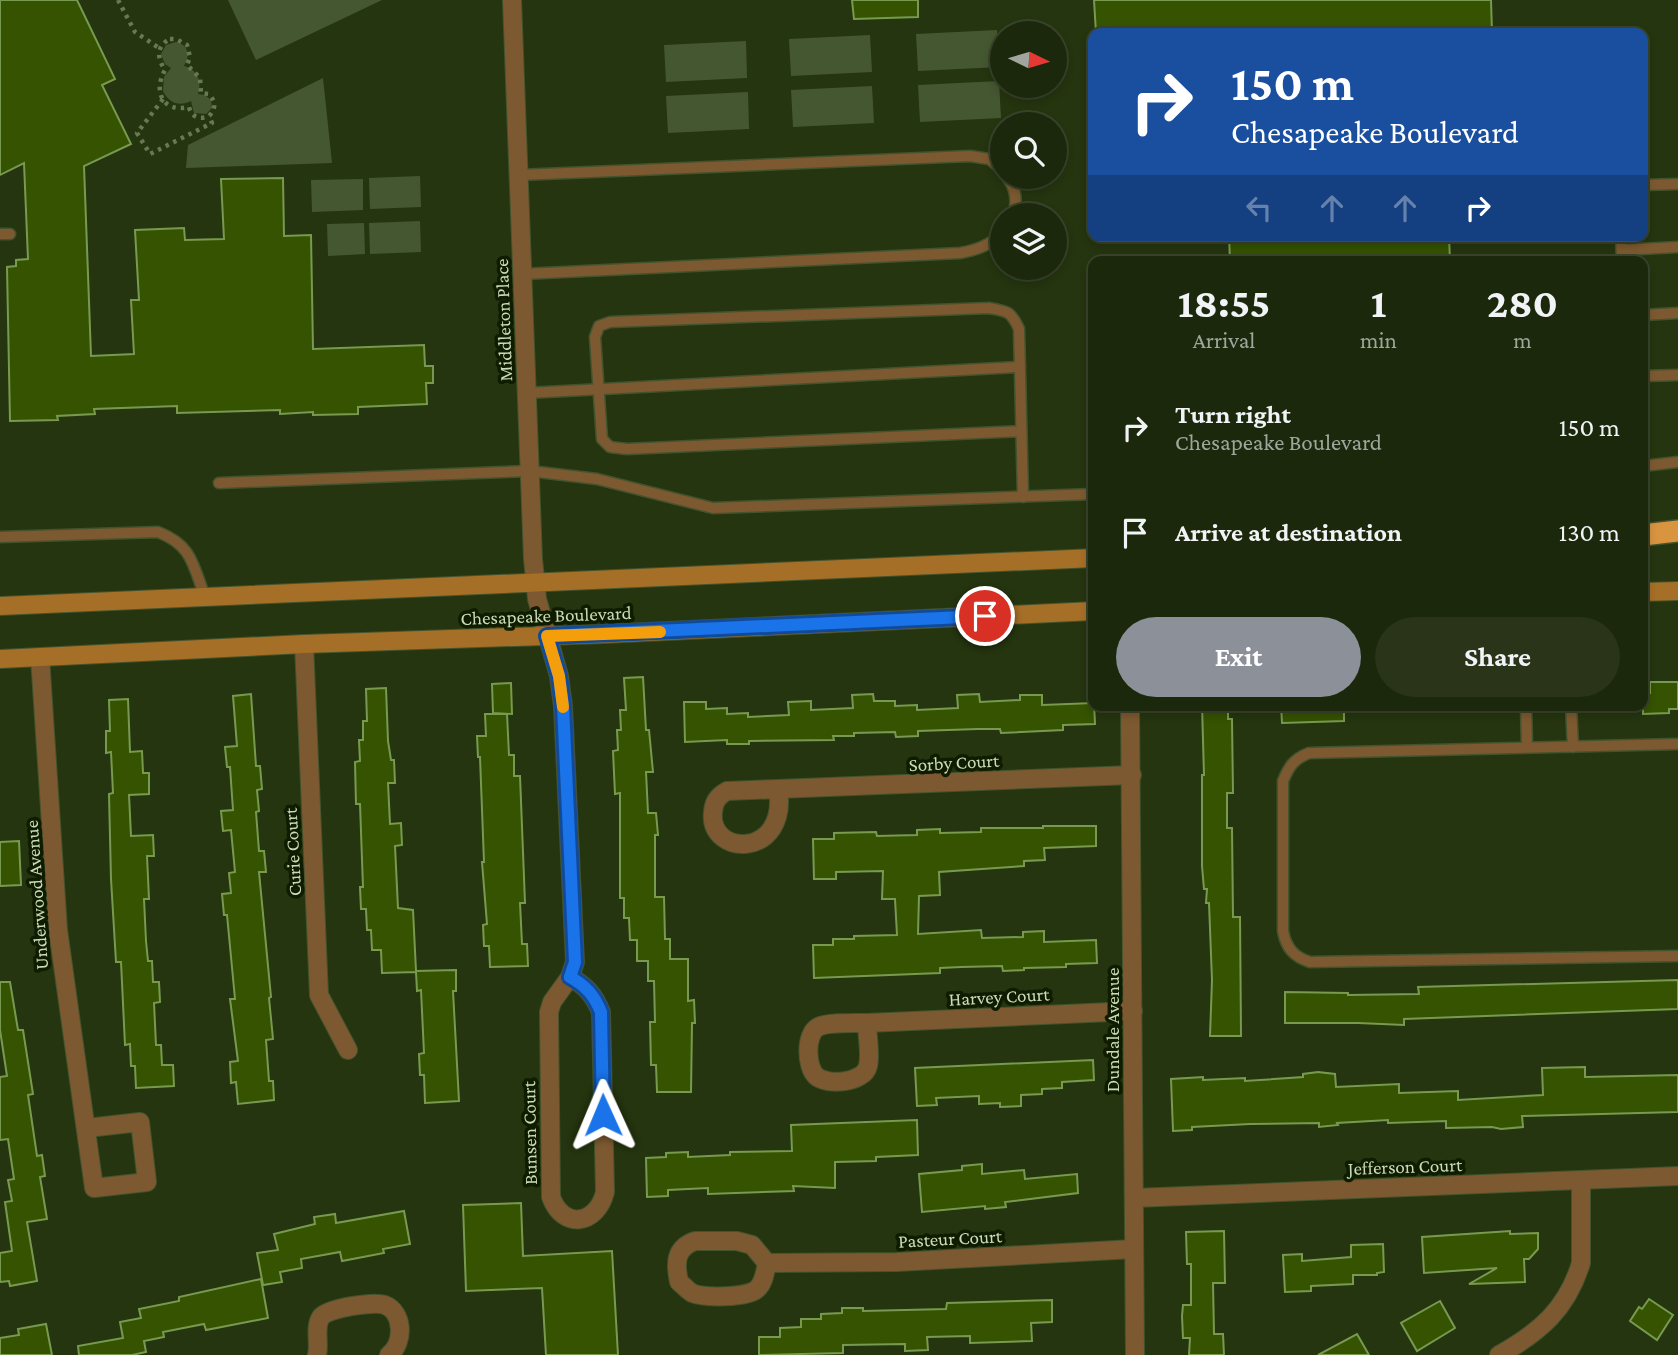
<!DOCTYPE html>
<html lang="en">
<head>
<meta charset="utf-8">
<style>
	:root { --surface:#1c280b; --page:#293419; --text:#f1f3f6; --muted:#a0a69d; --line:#3a442c; --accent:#8c9099 }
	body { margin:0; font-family:"Crimson Pro",serif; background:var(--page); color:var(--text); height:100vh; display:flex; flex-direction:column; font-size:26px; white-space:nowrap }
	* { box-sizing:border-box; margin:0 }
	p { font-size:23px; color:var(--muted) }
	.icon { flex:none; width:38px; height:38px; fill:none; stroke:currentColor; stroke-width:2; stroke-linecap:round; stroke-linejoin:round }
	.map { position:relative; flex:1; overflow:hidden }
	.side { position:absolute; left:1088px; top:256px; width:560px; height:455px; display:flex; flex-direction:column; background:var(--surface); border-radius:14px; box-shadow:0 4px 10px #0003,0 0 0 2px var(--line) }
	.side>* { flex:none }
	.hud { position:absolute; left:1088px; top:28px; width:560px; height:214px; border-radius:14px; box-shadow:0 4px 10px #0003,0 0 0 2px var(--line); background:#1a4fa0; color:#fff; overflow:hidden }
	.needle { width:46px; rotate:95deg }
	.tools { position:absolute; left:990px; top:21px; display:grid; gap:14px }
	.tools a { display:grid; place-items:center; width:77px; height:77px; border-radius:50%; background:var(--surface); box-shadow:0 4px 10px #0003,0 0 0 2px var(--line); font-size:35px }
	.pin { position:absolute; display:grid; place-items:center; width:60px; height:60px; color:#fff; margin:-30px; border:4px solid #fff; border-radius:50%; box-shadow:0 2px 7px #0007 }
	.me { position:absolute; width:77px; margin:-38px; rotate:359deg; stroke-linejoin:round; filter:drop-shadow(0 0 5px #0008) }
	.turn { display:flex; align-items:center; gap:24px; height:147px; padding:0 28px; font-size:32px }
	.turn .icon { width:91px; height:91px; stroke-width:2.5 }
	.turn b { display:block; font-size:49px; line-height:60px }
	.lanes { display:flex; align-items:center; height:66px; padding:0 28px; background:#0003; justify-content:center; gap:35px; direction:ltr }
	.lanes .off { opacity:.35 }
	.eta { display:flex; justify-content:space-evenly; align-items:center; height:119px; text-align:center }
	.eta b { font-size:42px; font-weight:700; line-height:49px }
	.primary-button { display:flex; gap:14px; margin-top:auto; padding:14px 28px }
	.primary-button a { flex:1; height:80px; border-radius:42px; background:var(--accent); color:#fff; font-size:28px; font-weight:700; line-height:80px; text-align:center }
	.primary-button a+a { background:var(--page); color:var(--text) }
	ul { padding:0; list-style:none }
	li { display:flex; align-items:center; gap:21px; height:105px; padding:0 28px }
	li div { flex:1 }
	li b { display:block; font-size:26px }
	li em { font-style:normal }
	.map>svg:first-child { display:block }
</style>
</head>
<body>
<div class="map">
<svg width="1678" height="1355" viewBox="0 0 1678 1355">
	<rect width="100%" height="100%" fill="#25350f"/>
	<g fill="#455731">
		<path d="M228,0H382L256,60Z"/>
		<path d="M997,30L999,67L918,71L916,34Z"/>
		<path d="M870,35L872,72L791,76L789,39Z"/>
		<path d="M746,41L747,78L666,82L664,45Z"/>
		<path d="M176,42C189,45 190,56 184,66C198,70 202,81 198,94L205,95L211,100L212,108L206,114L194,113L191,101C179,107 169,103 163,91L164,77L171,68L165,64L161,54L166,45Z"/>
		<path d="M323,78L332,163L186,168L188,145Z"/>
		<path d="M999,81L1001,118L920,122L918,85Z"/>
		<path d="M872,86L874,123L793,127L791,90Z"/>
		<path d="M748,92L749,129L668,133L666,96Z"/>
		<path d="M420,176L421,207L370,209L369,178Z"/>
		<path d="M363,179V210L312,212L311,180Z"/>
		<path d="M420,221L421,252L370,254L369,223Z"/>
		<path d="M364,223L365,254L328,256L327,224Z"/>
	</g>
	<g fill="#355300" stroke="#789a50" stroke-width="2">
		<path d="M0,0H77L115,79L102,85L131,144L84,166L91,356L134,354L131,300H139L135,230L184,228L185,240L224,239L221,179L283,178L284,236L311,235L313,349L424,345L425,366H433V383H426L427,404L358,407V414L313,415V412L280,414V410L177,413V406L94,409L95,414L57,416L58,420L10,421L7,267L16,266V260L28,259L24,163L0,175Z"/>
		<path d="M852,0H918V17L854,19Z"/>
		<path d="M1094,0H1491L1492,33H1096Z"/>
		<path d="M1229,236H1449L1450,261H1230Z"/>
		<path d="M643,677L646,730H649L653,772H646L648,813H656L658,835H655V897H664L665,939H670V959H688V1001L694,1000L695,1023H692L691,1092H657L656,1065H651L650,1022H655L654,981H648V961H637V940H630L629,918H624V898H620V793L615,794L613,751L618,750L617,730H621L620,710H626L624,678Z"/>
		<path d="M1650,682H1678V709H1669V713L1643,714V693H1650Z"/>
		<path d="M511,683L512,714L493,713L492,684Z"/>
		<path d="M386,688L388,741L391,760H394L395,783H388L390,824L401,823L402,845L395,846L398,908L413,910L416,971L456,970V991H453L459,1101L425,1103L424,1075H420L419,1054L424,1053L421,990L417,991L416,972L382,973L381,950H372L371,930H367L366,909H361L360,887H363L360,804H356L355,762L360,761L359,740H363V721H367L366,689Z"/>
		<path d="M251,694L256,766H260L262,789L257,790L259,811L256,812L259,851H264L266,872H259L271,997L269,998L273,1039L266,1040L269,1081H273L274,1100L238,1104L236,1082L231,1083L230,1062L238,1061L230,999H235L227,915H224L222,894L231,893L229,873L235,872L231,830L223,831L221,811L233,810L230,767H227L225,747L237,746L233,696Z"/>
		<path d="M873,694L874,701H895V706L917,705V710L958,708L957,695L979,694L980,702L1020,700V695H1042V705L1094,703L1095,724L1063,725V730L1001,733L1000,729H978L918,731V736L896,737L895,732L854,733V736H833L834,740L749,741V744H727V740L685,742L684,702H706V709L727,708V714L748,713V717L789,715L788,702L811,701V710L853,708L852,695Z"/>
		<path d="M128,699L130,752L142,751L143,773H149V794L129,795L131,836L153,835L154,856H147L149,899H144L146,941L148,961H152L153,982H159L160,1002L154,1003L156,1045H161L162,1065H173L174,1086L136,1088L135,1066H131L130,1044L125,1045L121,962H116L111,879L109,794L113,793L111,752L106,753V731H110L109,700Z"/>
		<path d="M1202,705H1228V719H1232L1233,793H1227V828H1232L1233,917H1240L1241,1036H1210L1212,980L1209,903H1206L1207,889H1204L1202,866V775H1204Z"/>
		<path d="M1281,705H1344V721L1282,723Z"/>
		<path d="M485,714H507L509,755H514V776H520L525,903H520L522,944H527L528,966L490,967L489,946H484L483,925L487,924L482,862H484L480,757H478L477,736H486Z"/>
		<path d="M1043,826H1096V846L1044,848L1045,860L1024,861V866L939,872L940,895L919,896L918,934L981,930L982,938L1023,937V932L1044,931V942L1096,940L1097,963L1066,964V967L1024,968V970L1003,971L1002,966L961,967L940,968V973L814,978L813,945H833V939H854V936L897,935L895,899H882L883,871L836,872V879H814L813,839H834V833L876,832L877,836L917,835V830L940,829V833L981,832V828H1043Z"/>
		<path d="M19,841L21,885L0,886V842Z"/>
		<path d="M1678,980V1009L1404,1019V1025L1358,1023H1285V992L1348,993V995L1419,994L1418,987Z"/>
		<path d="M0,982H10L18,1030H23L33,1094L28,1095L37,1156L42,1155L45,1176L40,1177L47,1219L27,1222L37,1281L10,1286L9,1281L0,1282V1253L12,1251L5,1202L12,1201L8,1180L14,1179L8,1139L0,1140V1077L7,1076L0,1030Z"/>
		<path d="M1093,1060L1094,1080L1062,1082V1088L1042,1089V1094L1021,1095V1106L1000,1107V1103L979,1104V1096L936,1098L937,1105L917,1106L915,1068Z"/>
		<path d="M1585,1067V1077L1678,1075V1112L1522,1116L1523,1127L1501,1129L1492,1127L1446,1128V1121L1388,1123V1120L1337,1123L1338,1125L1319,1127V1123L1250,1124L1192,1127V1130L1173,1131L1171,1079L1203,1077V1080L1245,1078V1081L1303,1077V1074L1318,1072L1335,1074L1336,1087L1399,1084V1093L1458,1091V1100L1543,1095L1542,1068Z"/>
		<path d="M917,1120L918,1155L876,1157V1161L835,1162V1188L793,1186L794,1191L708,1194V1188L668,1190V1196L647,1197L646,1158L666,1157V1153L688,1152V1157L730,1155V1152L792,1151L791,1125Z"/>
		<path d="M982,1164V1174L1024,1170L1025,1179L1077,1174L1078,1193L1005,1202L1006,1207L985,1209V1206L922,1212L919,1174L962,1170V1166Z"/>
		<path d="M521,1203L523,1256L612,1251L618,1355H546L542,1288L466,1291L463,1205Z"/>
		<path d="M404,1211L410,1244L383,1249L384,1253L342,1261L340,1252L301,1259L302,1268L280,1272L282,1282L263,1285L257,1253L278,1250L274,1234L315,1224L314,1217L335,1214L336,1223Z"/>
		<path d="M1224,1231L1225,1283H1213L1214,1334H1223L1224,1355H1189L1190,1338H1183L1182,1316L1183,1305H1191V1264H1187L1186,1232Z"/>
		<path d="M1510,1231V1234L1538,1233V1249L1529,1259H1524L1525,1282L1469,1284L1497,1268L1424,1273L1422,1237Z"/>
		<path d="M1383,1244L1384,1272L1377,1273V1275H1353V1284L1311,1286V1291L1285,1292L1283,1255L1302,1254V1261L1351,1257V1245Z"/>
		<path d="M261,1279L268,1318L206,1330L204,1324L163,1332L164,1337L144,1341L146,1352L132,1355H79L78,1346L123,1338L120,1322L141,1318L139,1309L179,1301V1297Z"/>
		<path d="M1649,1299L1673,1315L1657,1340L1630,1321L1639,1307L1642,1309Z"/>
		<path d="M1052,1300V1322L1031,1323L1032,1341L970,1343V1336L927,1337L928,1350L905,1351V1344L843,1345V1353L759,1355V1337H780V1328L801,1327V1319H821V1314L842,1313V1308H863V1311L946,1309L947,1303Z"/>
		<path d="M1440,1301L1455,1328L1417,1351L1401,1323Z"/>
		<path d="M46,1324L52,1355H0V1338L19,1335L18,1329Z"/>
		<path d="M1357,1334L1369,1355H1318Z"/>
	</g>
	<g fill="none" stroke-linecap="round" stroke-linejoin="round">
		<defs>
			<g id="lane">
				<path d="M519,175L970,156L989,159L1003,170"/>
				<path d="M1007,177C1016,189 1018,201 1013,215"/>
				<path d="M1643,185L1678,184"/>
				<path d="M0,234H10"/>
				<path d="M1621,236L1622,261"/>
				<path d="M1622,250L1678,247"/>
				<path d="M523,274L960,253C977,250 990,245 1003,233"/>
				<path d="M1643,315L1678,313"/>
				<path d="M1643,376L1678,375"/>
				<path d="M527,393L1020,367"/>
				<path d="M1021,431L627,449L610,447L602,439L595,337L599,326L610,322L989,308C1007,311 1011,311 1019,329L1023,497"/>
				<path d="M1643,466L1678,462"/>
				<path d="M219,483L530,471L597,479L713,508L1094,494"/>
				<path d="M0,537L158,532C192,545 193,565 205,597"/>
				<path d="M1526,705L1527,747"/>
				<path d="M1571,705L1573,747"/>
				<path d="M1678,744L1309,753C1294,759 1289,766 1283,781V931C1286,948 1294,957 1310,962L1678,956"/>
			</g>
			<g id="street">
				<path d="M512,0L533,559L537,599L559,676L563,706L575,962L570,977"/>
				<path d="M304,644L319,995L348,1050"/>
				<path d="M40,657L58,930L94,1188L147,1182L140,1122L87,1128"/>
				<path d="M1130,705L1135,1355"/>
				<path d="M778,789L1132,775"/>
				<path d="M778,789C789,859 708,857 713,812C714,801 718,796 727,791Z"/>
				<path d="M570,977C586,986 594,995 601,1012L605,1192C597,1225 563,1230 551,1197L549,1012L552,1002Z"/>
				<path d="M867,1023L1133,1011"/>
				<path d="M867,1023C867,1036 871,1054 868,1066C864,1083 827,1086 816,1076C806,1067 805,1034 818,1027C827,1022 855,1023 867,1023Z"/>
				<path d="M1134,1198L1678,1176"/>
				<path d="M695,1241H737L752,1245L767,1263C765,1272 764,1283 757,1289C747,1298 704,1298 692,1293C687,1290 683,1285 679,1282C675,1263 675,1248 695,1241Z"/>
				<path d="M767,1263L897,1262L1134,1249"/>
				<path d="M317,1355C320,1344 314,1327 321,1317C328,1308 374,1301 385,1305C403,1312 405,1342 389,1355"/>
				<path d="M1499,1355C1540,1332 1567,1309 1581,1263V1180"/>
			</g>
			<g id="secondary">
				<path d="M1643,592L1678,591"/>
				<path d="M0,606L1094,558"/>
				<path d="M0,659L304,644L603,634L1094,611"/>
			</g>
			<path id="highway" d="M1643,535L1678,531"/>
		</defs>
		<use href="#lane" stroke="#43532d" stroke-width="13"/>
		<use href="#street" stroke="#43532d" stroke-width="20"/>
		<use href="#secondary" stroke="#43532d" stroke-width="20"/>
		<use href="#highway" stroke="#43532d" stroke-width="24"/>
		<g stroke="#677953" stroke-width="4.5" stroke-dasharray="3.5 5" stroke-linecap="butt">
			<path d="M118,0L135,32L159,48"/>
			<path d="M170,39H176L187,45L190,57L187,65L200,78L201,93L209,94C216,102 216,109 209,116C200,120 191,117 189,107C162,113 153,91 165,70C157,58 156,46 170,39Z"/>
			<path d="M163,99L137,133L150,154L212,123L209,116"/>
		</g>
		<use href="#lane" stroke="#7c5930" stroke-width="10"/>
		<use href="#street" stroke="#7c5930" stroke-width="18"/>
		<use href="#secondary" stroke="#a66f27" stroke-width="18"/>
		<use href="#highway" stroke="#d8943e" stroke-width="21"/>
	</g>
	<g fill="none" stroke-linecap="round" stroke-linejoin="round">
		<defs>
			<path id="route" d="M603,1115L601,1012C594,995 586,986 570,977L575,962L563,706L559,676L547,636L985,616"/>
		</defs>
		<use href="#route" stroke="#114b97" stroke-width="18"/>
		<use href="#route" stroke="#1a73e8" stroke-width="12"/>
		<path stroke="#f59e0b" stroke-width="12" d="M563,707L559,676L547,636L660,632"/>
	</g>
	<g text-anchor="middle" stroke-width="7" stroke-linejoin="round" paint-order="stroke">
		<g font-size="19" fill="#c9dcb7" stroke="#0f1c00">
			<text transform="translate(503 320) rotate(-92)" y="7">Middleton Place</text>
			<text transform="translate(546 615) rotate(-2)" y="7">Chesapeake Boulevard</text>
			<text transform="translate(954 762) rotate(-3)" y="7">Sorby Court</text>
			<text transform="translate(292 852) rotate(-93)" y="7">Curie Court</text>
			<text transform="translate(36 895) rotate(-94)" y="7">Underwood Avenue</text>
			<text transform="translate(999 996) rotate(-3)" y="7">Harvey Court</text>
			<text transform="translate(1112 1030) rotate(-90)" y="7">Dundale Avenue</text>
			<text transform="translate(529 1133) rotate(-91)" y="7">Bunsen Court</text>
			<text transform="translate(1405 1166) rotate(-2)" y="7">Jefferson Court</text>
			<text transform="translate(950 1238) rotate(-3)" y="7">Pasteur Court</text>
		</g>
	</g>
</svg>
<div class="tools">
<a><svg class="needle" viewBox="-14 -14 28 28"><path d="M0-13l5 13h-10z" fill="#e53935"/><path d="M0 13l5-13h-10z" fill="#a0a69d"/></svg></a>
<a><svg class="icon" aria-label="search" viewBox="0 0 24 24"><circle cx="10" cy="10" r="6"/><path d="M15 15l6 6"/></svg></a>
<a><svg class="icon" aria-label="layers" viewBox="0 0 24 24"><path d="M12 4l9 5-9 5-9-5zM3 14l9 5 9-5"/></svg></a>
</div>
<div class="pin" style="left:985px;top:616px;background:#d93025"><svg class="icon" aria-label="arrive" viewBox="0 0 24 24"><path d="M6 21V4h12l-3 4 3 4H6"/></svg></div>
<svg class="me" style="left:603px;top:1115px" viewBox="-20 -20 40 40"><path d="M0-17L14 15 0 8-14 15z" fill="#1a73e8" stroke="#fff" stroke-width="4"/></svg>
<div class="hud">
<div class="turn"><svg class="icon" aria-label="right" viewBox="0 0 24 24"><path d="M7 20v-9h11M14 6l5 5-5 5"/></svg><div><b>150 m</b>Chesapeake Boulevard</div></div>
<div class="lanes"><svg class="icon off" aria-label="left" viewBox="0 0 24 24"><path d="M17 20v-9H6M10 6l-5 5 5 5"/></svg><svg class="icon off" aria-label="ahead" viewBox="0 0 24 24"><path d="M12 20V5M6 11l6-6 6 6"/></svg><svg class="icon off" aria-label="ahead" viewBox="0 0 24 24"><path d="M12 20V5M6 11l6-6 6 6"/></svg><svg class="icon" aria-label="right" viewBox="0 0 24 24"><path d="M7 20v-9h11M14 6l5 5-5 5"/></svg></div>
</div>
<section class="side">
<div class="eta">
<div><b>18:55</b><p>Arrival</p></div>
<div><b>1</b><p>min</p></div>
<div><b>280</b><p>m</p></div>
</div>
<ul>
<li><svg class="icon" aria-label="right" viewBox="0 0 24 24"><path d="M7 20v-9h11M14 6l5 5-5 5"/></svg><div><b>Turn right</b><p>Chesapeake Boulevard</p></div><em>150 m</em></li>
<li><svg class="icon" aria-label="arrive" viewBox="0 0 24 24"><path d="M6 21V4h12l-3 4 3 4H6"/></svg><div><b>Arrive at destination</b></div><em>130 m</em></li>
</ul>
<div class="primary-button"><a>Exit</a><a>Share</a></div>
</section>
</div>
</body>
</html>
